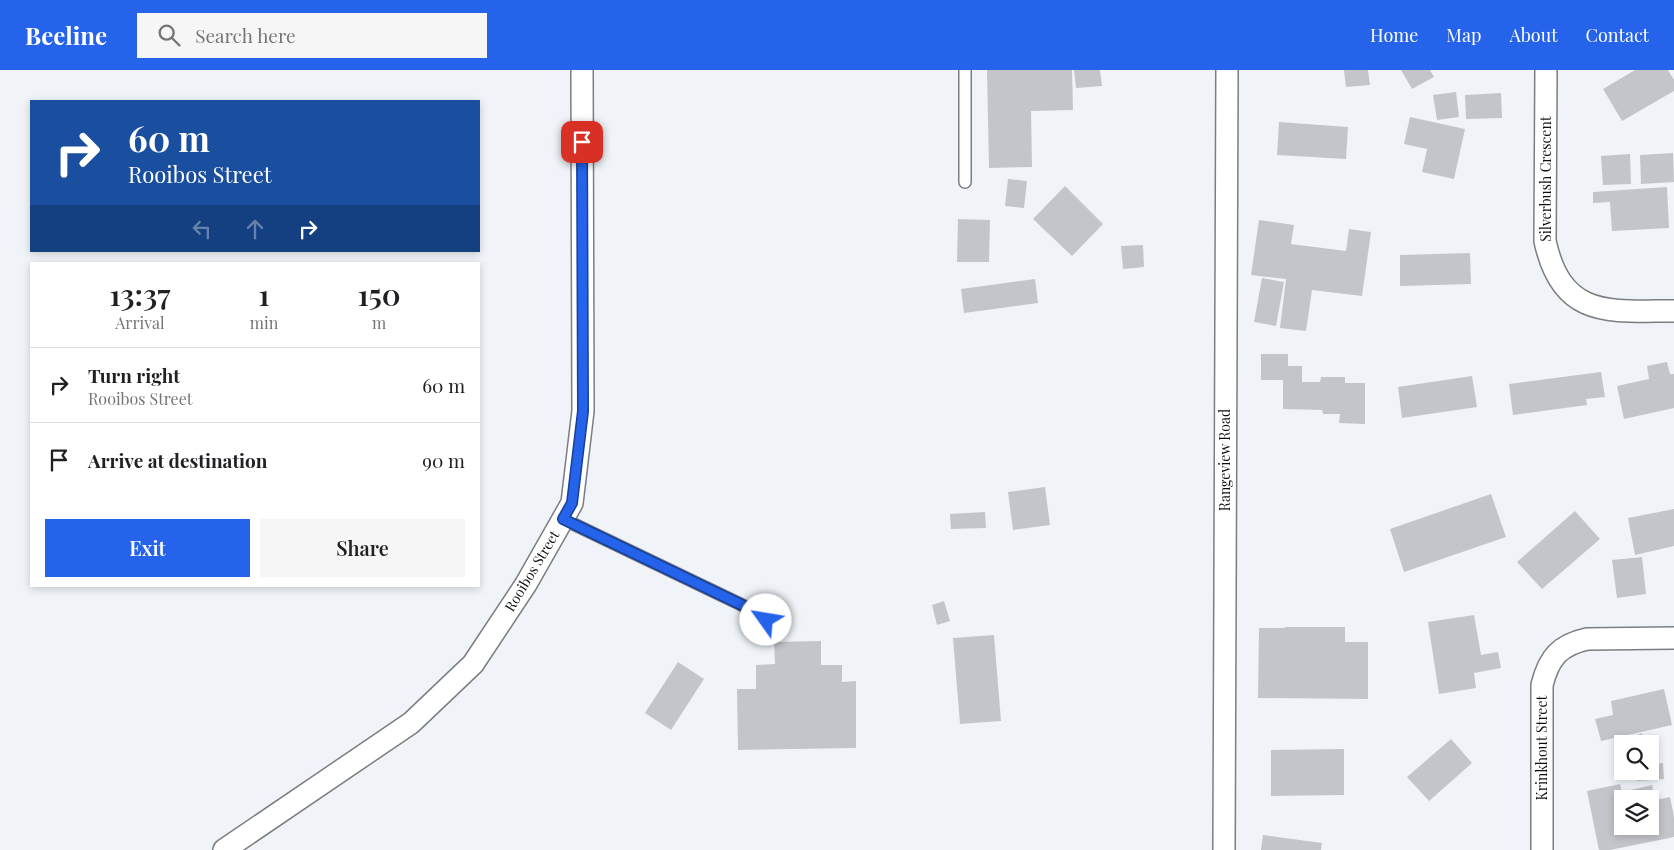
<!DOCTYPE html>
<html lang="en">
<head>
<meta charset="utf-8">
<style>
	:root { --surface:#fff; --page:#f6f6f6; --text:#202124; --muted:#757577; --line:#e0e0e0; --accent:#2563eb }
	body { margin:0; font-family:"Playfair Display",serif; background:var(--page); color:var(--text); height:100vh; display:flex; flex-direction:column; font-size:19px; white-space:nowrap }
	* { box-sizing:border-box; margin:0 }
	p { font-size:16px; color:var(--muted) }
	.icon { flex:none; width:28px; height:28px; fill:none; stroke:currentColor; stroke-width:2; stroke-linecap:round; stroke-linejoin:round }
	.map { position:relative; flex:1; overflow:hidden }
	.panel { position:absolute; left:30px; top:192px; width:450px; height:325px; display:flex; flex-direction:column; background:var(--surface); border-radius:0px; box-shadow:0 2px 8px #0003 }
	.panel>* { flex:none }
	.guide { position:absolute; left:30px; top:30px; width:450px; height:152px; border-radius:0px; box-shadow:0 2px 8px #0003; background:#1a4fa0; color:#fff; overflow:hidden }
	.tools { position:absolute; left:1614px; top:665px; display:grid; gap:10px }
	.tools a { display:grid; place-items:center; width:45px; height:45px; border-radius:0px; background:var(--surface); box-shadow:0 2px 8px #0003; font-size:25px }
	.pin { position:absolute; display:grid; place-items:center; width:42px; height:42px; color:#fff; margin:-21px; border-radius:10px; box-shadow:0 2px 8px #0006 }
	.me { position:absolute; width:55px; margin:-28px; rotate:302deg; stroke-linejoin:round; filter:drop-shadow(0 0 4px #0008) }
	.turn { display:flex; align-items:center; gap:18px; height:105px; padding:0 15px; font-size:22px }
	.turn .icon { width:65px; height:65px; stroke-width:2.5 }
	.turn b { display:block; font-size:35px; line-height:42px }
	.lanes { display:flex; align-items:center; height:48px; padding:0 15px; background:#0003; justify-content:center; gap:25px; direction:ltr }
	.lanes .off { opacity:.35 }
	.eta { display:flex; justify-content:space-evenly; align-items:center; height:85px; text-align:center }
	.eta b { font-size:30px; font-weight:600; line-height:35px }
	.button { display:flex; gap:10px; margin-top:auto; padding:10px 15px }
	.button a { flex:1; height:58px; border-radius:0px; background:var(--accent); color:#fff; font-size:20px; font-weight:600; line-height:58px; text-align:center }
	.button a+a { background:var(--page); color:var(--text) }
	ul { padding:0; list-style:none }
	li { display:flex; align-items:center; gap:15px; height:75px; padding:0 15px; border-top:1px solid var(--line) }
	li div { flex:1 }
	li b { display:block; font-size:19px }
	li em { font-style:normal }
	header { display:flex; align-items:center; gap:30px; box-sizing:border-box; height:70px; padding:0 25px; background:var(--accent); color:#fff }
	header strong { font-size:24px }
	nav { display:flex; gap:28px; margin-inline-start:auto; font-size:18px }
	.search { width:350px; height:45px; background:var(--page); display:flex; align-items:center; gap:12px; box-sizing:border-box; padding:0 18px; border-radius:0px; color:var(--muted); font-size:19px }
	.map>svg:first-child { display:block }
</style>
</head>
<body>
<header>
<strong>Beeline</strong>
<div class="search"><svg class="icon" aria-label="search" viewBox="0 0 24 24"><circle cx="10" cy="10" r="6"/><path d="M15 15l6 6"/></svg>Search here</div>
<nav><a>Home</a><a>Map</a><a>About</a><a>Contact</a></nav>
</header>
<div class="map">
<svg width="1674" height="780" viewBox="0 0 1674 780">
	<rect width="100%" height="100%" fill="#f0f4f8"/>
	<g fill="#c3c5ca" fill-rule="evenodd">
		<path d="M987,0H1072L1073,40L1031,41L1032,97L989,98Z"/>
		<path d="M1074,0H1100L1102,16L1076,18Z"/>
		<path d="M1344,0H1368L1370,15L1346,17Z"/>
		<path d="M1401,0H1430L1434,7L1412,19Z"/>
		<path d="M1635,0H1668L1674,10V21L1622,51L1603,19Z"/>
		<path d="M1456,22L1459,47L1437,50L1433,25Z"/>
		<path d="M1501,23L1502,48L1466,49L1465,25Z"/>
		<path d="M1410,47L1465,59L1454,109L1422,102L1427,79L1404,74Z"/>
		<path d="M1279,52L1348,57L1346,89L1277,85Z"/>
		<path d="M1673,83L1674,112L1641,114L1640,85Z"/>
		<path d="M1630,84L1631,114L1603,115L1601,86Z"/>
		<path d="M1008,109L1027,111L1024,138L1005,136Z"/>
		<path d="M1065,116L1103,154L1072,186L1033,149Z"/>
		<path d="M1667,117L1669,158L1612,161L1610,132L1593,133V122Z"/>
		<path d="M958,149L990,150L989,192H957Z"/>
		<path d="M1259,150L1294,155L1291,174L1346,181L1349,159L1371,162L1362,226L1312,220L1306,261L1280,258L1286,209L1251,205Z"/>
		<path d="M1143,175L1144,197L1123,199L1121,176Z"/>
		<path d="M1470,183L1471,214L1400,216V185Z"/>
		<path d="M1262,208L1284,212L1276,256L1254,252Z"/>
		<path d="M1035,209L1038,233L964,243L961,219Z"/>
		<path d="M1261,284H1288V296H1302V312H1320L1321,307H1345V313H1365V354L1339,353L1340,344H1323L1322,340L1283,339V310H1261Z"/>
		<path d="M1667,292L1670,304H1674V338L1624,349L1617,316L1649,309L1647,296Z"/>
		<path d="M1601,302L1605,327L1586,329L1587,335L1513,345L1509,314Z"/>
		<path d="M1472,306L1477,337L1402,348L1398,317Z"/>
		<path d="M1045,417L1050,455L1013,460L1008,422Z"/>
		<path d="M1491,424L1506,467L1404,502L1390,459Z"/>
		<path d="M1674,439V476L1635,485L1628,448Z"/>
		<path d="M1575,441L1600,469L1542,519L1517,492Z"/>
		<path d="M985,442L986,458L951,459L950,444Z"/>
		<path d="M1642,487L1646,524L1617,528L1612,490Z"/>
		<path d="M944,531L950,551L937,555L932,535Z"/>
		<path d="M1474,545L1481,585L1498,582L1501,598L1474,603L1476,618L1439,624L1428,552Z"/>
		<path d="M1285,557H1345V572H1368V629L1258,628L1259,558H1285Z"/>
		<path d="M994,565L1001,651L960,654L953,568Z"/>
		<path d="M821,571V595H842V612L856,611V678L738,680L737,619H756V595L775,594L774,572Z"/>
		<path d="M678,592L704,609L671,660L645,643Z"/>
		<path d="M1664,619L1672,655L1601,671L1595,649L1613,645L1611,631Z"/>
		<path d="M1641,663L1649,674H1626Z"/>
		<path d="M1451,669L1472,693L1429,731L1407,707Z"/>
		<path d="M1344,679V725L1271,726V680Z"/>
		<path d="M1663,693L1664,709L1637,711L1636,701H1650V694Z"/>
		<path d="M1620,714L1622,722L1652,715L1655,730L1670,727L1674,747V767L1610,780H1599L1587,721ZM1622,729H1650V756H1622Z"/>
		<path d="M1263,765L1322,773L1321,780H1261Z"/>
	</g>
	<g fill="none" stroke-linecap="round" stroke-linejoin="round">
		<defs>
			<g id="service">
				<path d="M965,112V0"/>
				<path d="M563,449L742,535L766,550"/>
			</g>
			<g id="minor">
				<path d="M1546,0L1545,171C1562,249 1609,241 1674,241"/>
				<path d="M224,780L411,653L473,594L526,514L572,433L583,341L582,0"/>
				<path d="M1224,780L1227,0"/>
				<path d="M1542,780V615C1549,587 1560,575 1587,569L1674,568"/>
			</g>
		</defs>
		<use href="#service" stroke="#7b7e81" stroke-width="14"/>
		<use href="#minor" stroke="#7b7e81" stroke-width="24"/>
		<use href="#service" stroke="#fff" stroke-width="11"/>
		<use href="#minor" stroke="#fff" stroke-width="21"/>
	</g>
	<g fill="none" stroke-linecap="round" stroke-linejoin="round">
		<defs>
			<path id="route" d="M582,72L583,341L572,433L563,449L742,535L766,550"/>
		</defs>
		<use href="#route" stroke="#184099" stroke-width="12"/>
		<use href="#route" stroke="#2563eb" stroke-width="9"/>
	</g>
	<g text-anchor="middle" stroke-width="4" stroke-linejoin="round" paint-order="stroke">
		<g font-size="14" fill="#0d0e10" stroke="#fff">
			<text transform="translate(1546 109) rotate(-90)" y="5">Silverbush Crescent</text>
			<text transform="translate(1225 390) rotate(-90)" y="5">Rangeview Road</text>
			<text transform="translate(532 501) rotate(-59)" y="5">Rooibos Street</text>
			<text transform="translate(1542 678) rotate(-90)" y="5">Krinkhout Street</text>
		</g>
	</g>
</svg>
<div class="tools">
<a><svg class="icon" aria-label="search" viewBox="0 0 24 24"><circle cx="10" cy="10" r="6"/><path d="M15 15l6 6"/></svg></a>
<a><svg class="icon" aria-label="layers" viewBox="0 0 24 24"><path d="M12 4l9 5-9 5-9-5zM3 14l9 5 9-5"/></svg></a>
</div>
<div class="pin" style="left:582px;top:72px;background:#d93025"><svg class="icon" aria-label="arrive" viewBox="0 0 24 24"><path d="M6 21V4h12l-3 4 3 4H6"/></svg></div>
<svg class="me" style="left:766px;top:550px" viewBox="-20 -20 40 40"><circle r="19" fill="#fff"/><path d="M0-13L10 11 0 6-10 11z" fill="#2563eb"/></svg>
<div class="guide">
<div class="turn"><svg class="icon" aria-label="right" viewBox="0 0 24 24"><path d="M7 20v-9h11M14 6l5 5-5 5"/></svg><div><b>60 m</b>Rooibos Street</div></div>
<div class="lanes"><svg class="icon off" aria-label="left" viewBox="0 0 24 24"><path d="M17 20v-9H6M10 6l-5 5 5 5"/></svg><svg class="icon off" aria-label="ahead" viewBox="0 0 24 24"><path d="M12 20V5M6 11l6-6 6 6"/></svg><svg class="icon" aria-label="right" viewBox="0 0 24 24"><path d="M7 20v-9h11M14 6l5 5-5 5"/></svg></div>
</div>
<section class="panel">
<div class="eta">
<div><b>13:37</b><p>Arrival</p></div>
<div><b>1</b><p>min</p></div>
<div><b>150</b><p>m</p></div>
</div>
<ul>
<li><svg class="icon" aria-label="right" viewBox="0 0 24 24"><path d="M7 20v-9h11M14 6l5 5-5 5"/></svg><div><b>Turn right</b><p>Rooibos Street</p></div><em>60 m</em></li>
<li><svg class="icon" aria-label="arrive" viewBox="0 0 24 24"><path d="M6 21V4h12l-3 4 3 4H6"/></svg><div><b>Arrive at destination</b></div><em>90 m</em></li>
</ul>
<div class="button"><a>Exit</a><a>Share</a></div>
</section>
</div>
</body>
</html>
